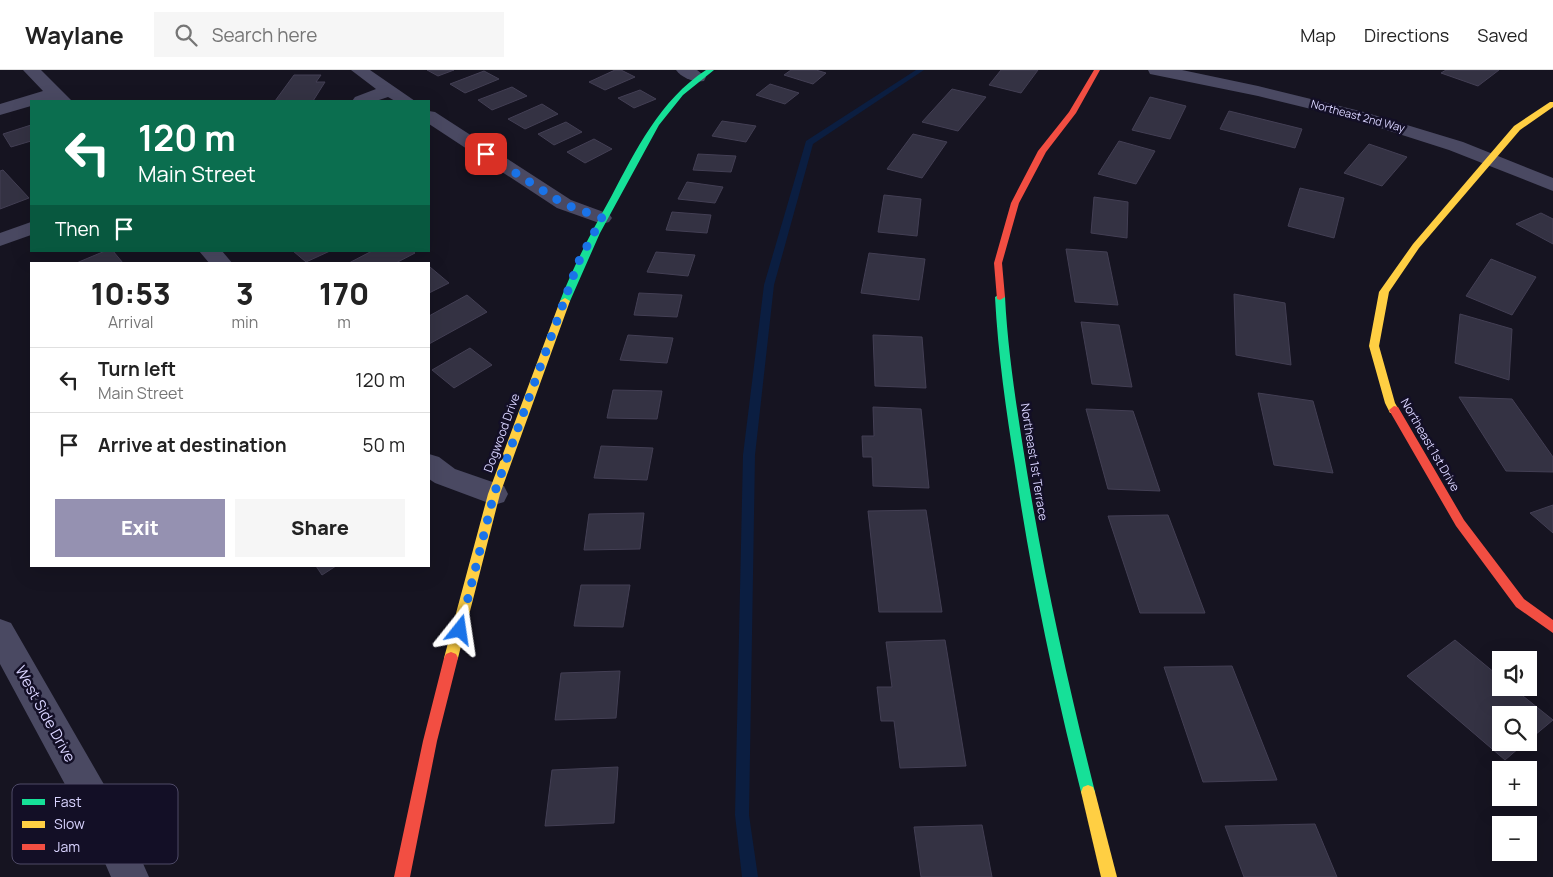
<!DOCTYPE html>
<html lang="en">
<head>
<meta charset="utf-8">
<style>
	:root { --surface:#fff; --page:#f6f6f6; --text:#222; --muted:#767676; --line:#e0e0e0; --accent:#9591b1 }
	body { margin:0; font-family:Manrope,sans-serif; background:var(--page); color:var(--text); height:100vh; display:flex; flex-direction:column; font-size:19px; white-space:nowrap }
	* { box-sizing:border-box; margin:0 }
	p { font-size:16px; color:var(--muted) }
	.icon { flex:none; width:28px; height:28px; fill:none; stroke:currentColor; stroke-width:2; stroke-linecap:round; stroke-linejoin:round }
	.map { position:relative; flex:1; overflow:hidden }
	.panel { position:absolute; left:30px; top:192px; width:400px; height:305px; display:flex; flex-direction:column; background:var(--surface); border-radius:0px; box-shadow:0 5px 20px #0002 }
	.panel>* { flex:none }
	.banner { position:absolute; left:30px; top:30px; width:400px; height:152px; border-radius:0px; box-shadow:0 5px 20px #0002; background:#0b6e4f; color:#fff; overflow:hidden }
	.fabs { position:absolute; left:1492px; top:581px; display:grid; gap:10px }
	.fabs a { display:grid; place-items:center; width:45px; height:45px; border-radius:0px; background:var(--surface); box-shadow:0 5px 20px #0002; font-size:25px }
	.pin { position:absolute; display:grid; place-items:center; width:42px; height:42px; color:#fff; margin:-21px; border-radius:10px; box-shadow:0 2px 8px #0006 }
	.me { position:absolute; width:55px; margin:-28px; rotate:15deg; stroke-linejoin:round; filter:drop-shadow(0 0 4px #0008) }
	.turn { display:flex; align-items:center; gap:18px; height:105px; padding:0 25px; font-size:22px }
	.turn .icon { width:65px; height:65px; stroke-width:2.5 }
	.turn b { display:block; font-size:35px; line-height:42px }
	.then { display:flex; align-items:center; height:48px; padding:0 25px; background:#0003; gap:10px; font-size:19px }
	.eta { display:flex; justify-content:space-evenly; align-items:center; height:85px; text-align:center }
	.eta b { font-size:30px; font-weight:800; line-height:35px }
	.primary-button { display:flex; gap:10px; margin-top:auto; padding:10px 25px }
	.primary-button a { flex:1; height:58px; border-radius:0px; background:var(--accent); color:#fff; font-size:20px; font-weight:800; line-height:58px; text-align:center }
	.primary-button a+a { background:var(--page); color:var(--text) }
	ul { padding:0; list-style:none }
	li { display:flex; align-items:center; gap:15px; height:65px; padding:0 25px; border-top:1px solid var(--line) }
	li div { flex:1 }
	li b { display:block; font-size:19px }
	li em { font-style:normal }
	header { display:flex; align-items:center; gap:30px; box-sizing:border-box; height:70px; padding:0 25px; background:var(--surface); border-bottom:1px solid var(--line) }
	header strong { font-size:24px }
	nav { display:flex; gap:28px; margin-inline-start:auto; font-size:18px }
	.search { width:350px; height:45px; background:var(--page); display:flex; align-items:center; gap:12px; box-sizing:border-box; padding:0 18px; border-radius:0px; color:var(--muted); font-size:19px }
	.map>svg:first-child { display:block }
</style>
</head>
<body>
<header>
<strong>Waylane</strong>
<div class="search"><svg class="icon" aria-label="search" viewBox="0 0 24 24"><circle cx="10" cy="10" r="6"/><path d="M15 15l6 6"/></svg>Search here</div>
<nav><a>Map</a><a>Directions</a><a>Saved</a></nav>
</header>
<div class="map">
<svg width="1553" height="807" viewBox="0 0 1553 807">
	<rect width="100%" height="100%" fill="#161421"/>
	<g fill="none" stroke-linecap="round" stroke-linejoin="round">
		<path fill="#0b1e41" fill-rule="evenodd" d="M916,0H924L813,74L774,215L755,385L749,745L758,807H742L735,745L743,385L764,215L806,71Z"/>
	</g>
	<g fill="#343243" stroke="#433f54">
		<path d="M427,0H454L438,6Z"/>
		<path d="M615,0H621L635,7L605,20L589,12Z"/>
		<path d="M791,0H816L826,3L813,14L784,5Z"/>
		<path d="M1001,0H1038L1021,23L989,15Z"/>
		<path d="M1446,0H1499L1478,16L1441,3Z"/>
		<path d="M484,1L499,9L465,23L450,14Z"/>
		<path d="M294,5H321L316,12H325L313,31H275Z"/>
		<path d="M770,14L799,23L785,34L756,25Z"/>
		<path d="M512,17L527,26L492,40L478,30Z"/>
		<path d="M952,19L986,27L958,61L922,52Z"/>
		<path d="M640,20L656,29L634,38L618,28Z"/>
		<path d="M1150,27L1186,36L1170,69L1132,60Z"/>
		<path d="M542,34L558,44L525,59L508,49Z"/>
		<path d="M1229,41L1302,59L1295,78L1220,59Z"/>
		<path d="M722,51L756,56L746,72L712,66Z"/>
		<path d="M566,52L582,62L554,75L538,64Z"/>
		<path d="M31,55V71L11,77L3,64Z"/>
		<path d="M913,64L947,72L922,108L887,99Z"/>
		<path d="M594,69L612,79L585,93L567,82Z"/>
		<path d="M1119,71L1155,81L1136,114L1098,104Z"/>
		<path d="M1369,74L1407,87L1382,116L1344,103Z"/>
		<path d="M698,84L736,86L731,102L693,100Z"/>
		<path d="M3,100L29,128L0,139V101Z"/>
		<path d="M687,112L723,117L715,133L678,129Z"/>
		<path d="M1300,118L1344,128L1334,168L1288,156Z"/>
		<path d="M884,125L921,129L917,166L878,162Z"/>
		<path d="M1094,127L1128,132L1127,168L1091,163Z"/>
		<path d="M672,142L711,145L707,163L666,160Z"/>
		<path d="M1541,143L1553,149V174L1516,154Z"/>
		<path d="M1066,179L1107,182L1118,235L1075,232Z"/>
		<path d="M105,181H113L123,193L74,194Z"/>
		<path d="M293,181H330L306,192Z"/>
		<path d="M372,181H412L415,183L394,194H347Z"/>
		<path d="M656,182L695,185L688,206L647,202Z"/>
		<path d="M869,183L925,189L919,230L861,223Z"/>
		<path d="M1491,189L1536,207L1512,245L1466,226Z"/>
		<path d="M430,197L449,213L429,223V198Z"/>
		<path d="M639,223L682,225L677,247L634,245Z"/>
		<path d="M1234,224L1285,233L1291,295L1236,285Z"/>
		<path d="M467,225L487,242L429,274V246Z"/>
		<path d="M1460,244L1512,259L1509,310L1455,293Z"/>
		<path d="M1081,252L1119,255L1132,317L1092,314Z"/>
		<path d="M628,265L673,268L667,293L620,290Z"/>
		<path d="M873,265L922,267L926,318L875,316Z"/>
		<path d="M470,278L492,295L454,318L432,300Z"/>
		<path d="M613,320L662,321L657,349L607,348Z"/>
		<path d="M1258,323L1313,331L1333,403L1274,395Z"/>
		<path d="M1459,327L1512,329L1553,387V402L1506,401Z"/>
		<path d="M873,337L921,339L929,418L873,416L872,387H863L862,366H874Z"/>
		<path d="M1086,339L1133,341L1160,421L1108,419Z"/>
		<path d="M601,376L653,378L647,410L594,408Z"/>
		<path d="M1553,435V463L1530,443Z"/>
		<path d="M926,440L942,542H879L868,441Z"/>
		<path d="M644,443L640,479L584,480L589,444Z"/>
		<path d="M1168,445L1205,543H1140L1108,446Z"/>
		<path d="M316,496H336L322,505Z"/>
		<path d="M581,515H630L623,557L574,556Z"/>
		<path d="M945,570L966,696L900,698L894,651H881L877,617H892L886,572Z"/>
		<path d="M1455,570L1501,608V618H1513L1553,650L1529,670V645H1501V672H1526L1505,690L1407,606Z"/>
		<path d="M1232,596L1277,710L1203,712L1164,597Z"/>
		<path d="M620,601L616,648L555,650L561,603Z"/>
		<path d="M618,697L614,753L545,756L552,700Z"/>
		<path d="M1315,754L1337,807H1244L1225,756Z"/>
		<path d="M982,755L992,807H921L914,757Z"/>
	</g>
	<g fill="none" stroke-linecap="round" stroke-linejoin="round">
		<g fill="#4a4962" fill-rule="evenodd">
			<path d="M23,0H41L72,31H31V36L0,45V34L43,21Z"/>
			<path d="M351,0H370L415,31H395L388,27L376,31H352L355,27L376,19Z"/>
			<path d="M676,0H697L706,7L704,11C694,13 682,8 676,0Z"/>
			<path d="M1148,0H1182L1258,16L1364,42L1463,72L1553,108V121L1449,80L1352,49L1258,26L1150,4Z"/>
			<path d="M429,41L435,42L571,130L609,144L612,148L609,152L602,154L557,138L429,54Z"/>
			<path d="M31,152V165L0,176V163Z"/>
			<path d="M199,181H222L233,194H210Z"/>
			<path d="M429,384L439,387L455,399L504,416L508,424L504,432L494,435L435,413L429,409Z"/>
			<path d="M0,549L11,553L121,744L149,807H111L95,770L0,594Z"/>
		</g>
		<g fill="#16e098" fill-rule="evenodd">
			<path d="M706,0H714L683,25L659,55L600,163L570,231L568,233H562L560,231C574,195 592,161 611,127C636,80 660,30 706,0Z"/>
			<path d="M1000,224L1005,227C1008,284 1017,340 1026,396C1044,506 1068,614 1095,722L1093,727L1088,729L1083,727L1081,722C1054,614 1031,506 1015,396C1006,340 998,284 995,227Z"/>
		</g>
		<g fill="#ffcf43" fill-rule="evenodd">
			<path d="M1550,32H1553V37L1520,60L1419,178L1389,222L1379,276L1395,333L1399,340L1398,343H1390L1385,333L1369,276L1379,222L1413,174L1514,56Z"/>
			<path d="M565,228L570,231L500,424L458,588L456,592L451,594L446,592L444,588L488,424L560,231Z"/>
			<path d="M1088,715L1093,717L1095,722L1117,807H1101L1081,722L1083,717Z"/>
		</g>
		<g fill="#f24e42" fill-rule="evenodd">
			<path d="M1094,0H1100L1076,43L1046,82L1019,133L1002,193L1005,227L1000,230L997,229L994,193L1011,133L1038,81L1069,42Z"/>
			<path d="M1394,336L1398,337L1464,450L1524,529L1553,550V563L1516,537L1456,456L1389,340Z"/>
			<path d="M451,582L456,584L458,588L437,671L410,807H394L423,671L444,588L446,584Z"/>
		</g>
	</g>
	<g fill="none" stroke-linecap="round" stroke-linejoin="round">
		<path stroke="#1a73e8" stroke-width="9" stroke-dasharray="0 16.2" d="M460,560L494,424L578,193L602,148L564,134L486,84"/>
	</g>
	<g text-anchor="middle" stroke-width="5" stroke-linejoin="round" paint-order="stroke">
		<g font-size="11" fill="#d9d4ff" stroke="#130f26">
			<text transform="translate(1358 46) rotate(15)" y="4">Northeast 2nd Way</text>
		</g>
		<g font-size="12" fill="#d9d4ff" stroke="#130f26">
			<text transform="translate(502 363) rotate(-70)" y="4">Dogwood Drive</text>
			<text transform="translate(1430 375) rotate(60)" y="4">Northeast 1st Drive</text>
			<text transform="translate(1034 392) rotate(81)" y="4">Northeast 1st Terrace</text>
		</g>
		<g font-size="15" fill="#d9d4ff" stroke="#130f26">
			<text transform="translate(45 644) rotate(61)" y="5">West Side Drive</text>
		</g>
	</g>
	<rect x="12" y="714" width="166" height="80" rx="8" fill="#130f26" stroke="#4e4a67" stroke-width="1"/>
	<rect x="22" y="729" width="23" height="6" fill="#16e098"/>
	<rect x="22" y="751" width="23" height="7" fill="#ffcf43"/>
	<rect x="22" y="774" width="23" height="6" fill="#f24e42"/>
	<g font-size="14" fill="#d9d4ff">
		<text x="54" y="737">Fast</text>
		<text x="54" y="759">Slow</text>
		<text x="54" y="782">Jam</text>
	</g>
</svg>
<div class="fabs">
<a><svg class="icon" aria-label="sound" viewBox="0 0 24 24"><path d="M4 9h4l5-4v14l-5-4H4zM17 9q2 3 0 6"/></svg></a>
<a><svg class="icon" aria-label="search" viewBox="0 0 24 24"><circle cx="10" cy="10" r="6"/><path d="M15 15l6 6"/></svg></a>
<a>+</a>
<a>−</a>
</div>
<div class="pin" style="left:486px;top:84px;background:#d93025"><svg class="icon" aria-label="arrive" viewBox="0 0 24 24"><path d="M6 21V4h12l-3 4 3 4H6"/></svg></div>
<svg class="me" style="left:460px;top:560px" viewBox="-20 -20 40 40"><path d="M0-17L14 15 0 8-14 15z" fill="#1a73e8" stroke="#fff" stroke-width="4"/></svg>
<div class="banner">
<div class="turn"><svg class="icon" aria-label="left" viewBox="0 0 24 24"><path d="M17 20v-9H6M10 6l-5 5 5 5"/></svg><div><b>120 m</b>Main Street</div></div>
<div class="then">Then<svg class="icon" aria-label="arrive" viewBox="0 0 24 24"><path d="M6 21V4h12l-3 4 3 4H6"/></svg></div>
</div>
<section class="panel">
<div class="eta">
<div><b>10:53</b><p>Arrival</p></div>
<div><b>3</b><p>min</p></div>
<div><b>170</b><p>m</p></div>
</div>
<ul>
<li><svg class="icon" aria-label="left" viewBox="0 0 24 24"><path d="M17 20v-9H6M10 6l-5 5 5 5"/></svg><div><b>Turn left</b><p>Main Street</p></div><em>120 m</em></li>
<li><svg class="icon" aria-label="arrive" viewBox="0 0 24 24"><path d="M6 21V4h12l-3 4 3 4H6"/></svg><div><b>Arrive at destination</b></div><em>50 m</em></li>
</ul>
<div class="primary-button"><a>Exit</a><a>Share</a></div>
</section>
</div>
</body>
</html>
